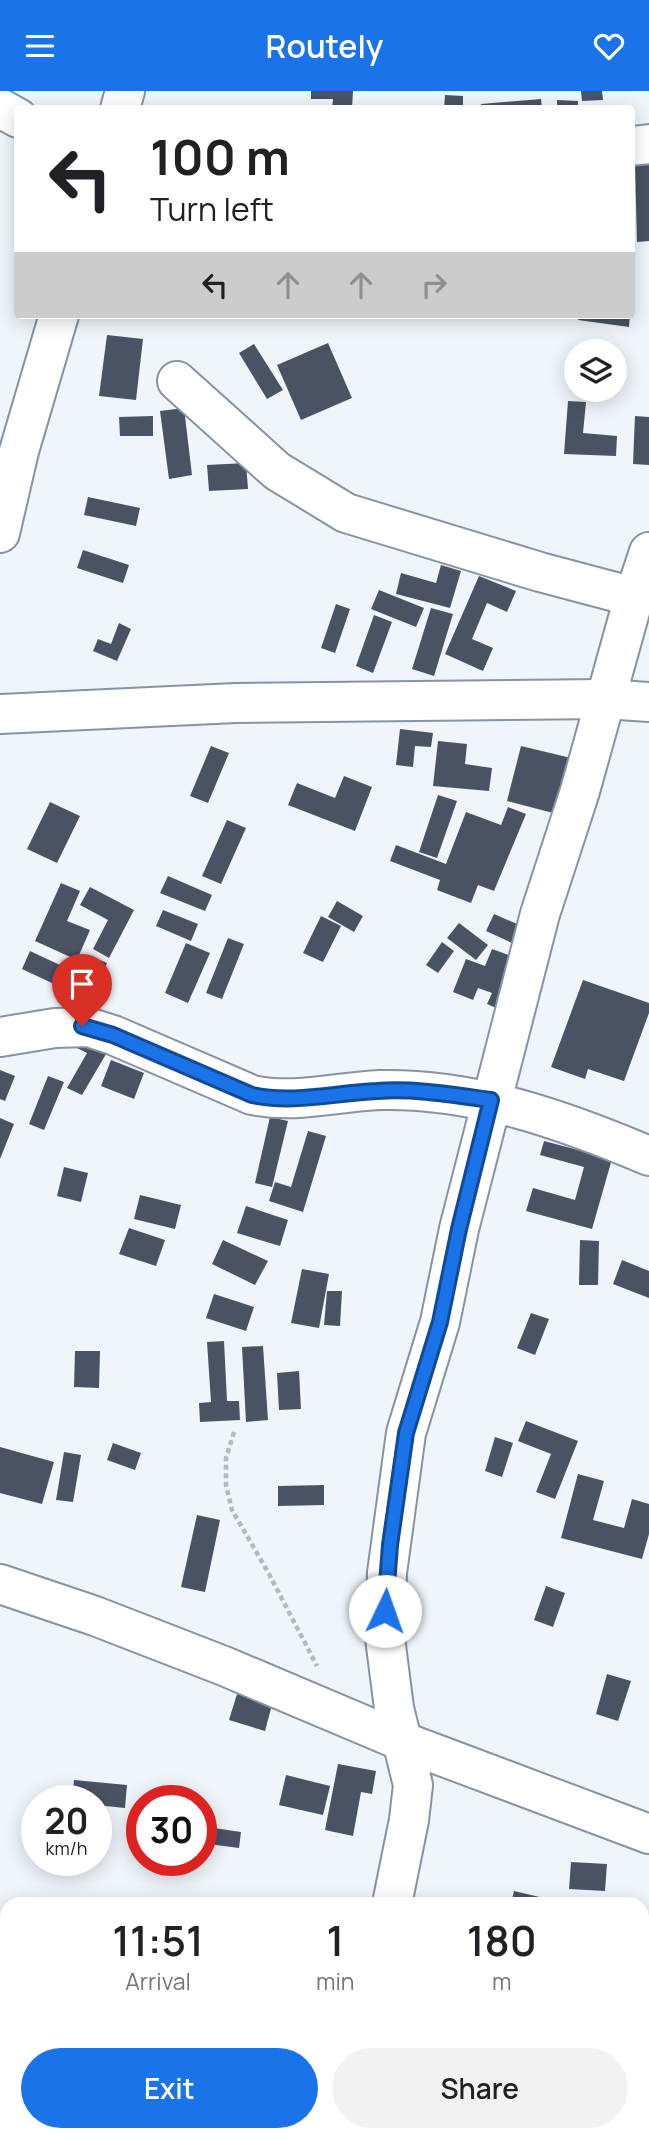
<!DOCTYPE html>
<html lang="en">
<head>
<meta charset="utf-8">
<style>
	:root { --surface:#fff; --page:#f2f2f2; --text:#202124; --muted:#757577; --accent:#1a73e8 }
	body { margin:0; font-family:Manrope,sans-serif; background:var(--page); color:var(--text); height:100vh; display:flex; flex-direction:column; font-size:26px; white-space:nowrap }
	* { box-sizing:border-box; margin:0 }
	p { font-size:23px; color:var(--muted) }
	.icon { flex:none; width:38px; height:38px; fill:none; stroke:currentColor; stroke-width:2; stroke-linecap:round; stroke-linejoin:round }
	.map { position:relative; flex:1; overflow:hidden }
	.drawer { position:absolute; left:0px; top:1806px; width:649px; height:245px; display:flex; flex-direction:column; background:var(--surface); border-radius:21px 21px 0 0; box-shadow:0 4px 18px #0003 }
	.drawer>* { flex:none }
	.banner { position:absolute; left:14px; top:14px; width:621px; height:214px; border-radius:7px; box-shadow:0 4px 18px #0003; background:#fff; color:var(--text); overflow:hidden }
	.buttons { position:absolute; left:564px; top:248px; display:grid; gap:14px }
	.buttons a { display:grid; place-items:center; width:63px; height:63px; border-radius:50%; background:var(--surface); box-shadow:0 4px 18px #0003; font-size:35px }
	.speed { position:absolute; left:21px; top:1694px; display:flex; gap:14px; font-size:35px; font-weight:700; text-align:center }
	.speed>* { display:grid; place-content:center; width:91px; height:91px; border-radius:50%; background:var(--surface); box-shadow:0 4px 18px #0003; line-height:1 }
	.speed small { font-size:18px; font-weight:400 }
	.speed .limit { border:10px solid #d22; background:#fff; color:#111 }
	.pin { position:absolute; display:grid; place-items:center; width:60px; height:60px; color:#fff; margin:-72px -30px; border-radius:50% 50% 50% 0; rotate:-45deg; box-shadow:0 0 7px #0007 }
	.pin .icon { rotate:45deg }
	.me { position:absolute; width:77px; margin:-38px; rotate:3deg; stroke-linejoin:round; filter:drop-shadow(0 0 5px #0008) }
	.turn { display:flex; align-items:center; gap:24px; height:147px; padding:0 21px; font-size:32px }
	.turn .icon { width:91px; height:91px; stroke-width:2.5 }
	.turn b { display:block; font-size:49px; line-height:60px }
	.lanes { display:flex; align-items:center; height:66px; padding:0 21px; background:#0003; justify-content:center; gap:35px; direction:ltr }
	.lanes .off { opacity:.35 }
	.eta { display:flex; justify-content:space-evenly; align-items:center; height:119px; text-align:center }
	.eta b { font-size:42px; font-weight:600; line-height:49px }
	.action { display:flex; gap:14px; margin-top:auto; padding:14px 21px }
	.action a { flex:1; height:80px; border-radius:42px; background:var(--accent); color:#fff; font-size:28px; font-weight:600; line-height:80px; text-align:center }
	.action a+a { background:var(--page); color:var(--text) }
	header { display:flex; justify-content:space-between; align-items:center; height:91px; padding:0 21px; background:var(--accent); color:#fff; font-size:32px; font-weight:600 }
	.map>svg:first-child { display:block }
</style>
</head>
<body>
<header><svg class="icon" aria-label="menu" viewBox="0 0 24 24"><path d="M4 6h16M4 12h16M4 18h16"/></svg>Routely<svg class="icon" aria-label="heart" viewBox="0 0 24 24"><path d="M12 20l-8-8c-3-5 5-10 8-4 3-6 11-1 8 4z"/></svg></header>
<div class="map">
<svg width="649" height="2051" viewBox="0 0 649 2051">
	<rect width="100%" height="100%" fill="#f0f5fc"/>
	<g fill="#495363">
		<path d="M311,0H353L352,18H332L333,8H311Z"/>
		<path d="M581,0H602L603,9L582,10Z"/>
		<path d="M445,4L463,5V18H444Z"/>
		<path d="M541,8L542,18H481V13Z"/>
		<path d="M557,9L578,10V18H557Z"/>
		<path d="M635,73H649V150L637,151Z"/>
		<path d="M579,224H630L629,236L578,229Z"/>
		<path d="M107,244L143,248L136,309L99,305Z"/>
		<path d="M328,252L352,307L301,329L277,274Z"/>
		<path d="M254,253L283,299L267,308L239,262Z"/>
		<path d="M568,310L586,311L583,342L617,345L616,365L564,363Z"/>
		<path d="M184,317L192,384L169,388L160,320Z"/>
		<path d="M153,325V345H120L119,326Z"/>
		<path d="M635,325L649,326V374L633,373Z"/>
		<path d="M246,372L248,398L209,400L207,374Z"/>
		<path d="M88,406L140,417L136,435L84,424Z"/>
		<path d="M83,459L129,474L123,492L77,477Z"/>
		<path d="M441,474L461,480L450,517L396,503L401,482L436,492Z"/>
		<path d="M479,485L516,500L507,521L487,512L472,548L493,557L483,580L445,563Z"/>
		<path d="M379,499L424,517L416,536L371,518Z"/>
		<path d="M336,513L350,518L335,562L321,557Z"/>
		<path d="M431,517L453,523L434,585L412,578Z"/>
		<path d="M374,524L392,531L373,582L356,575Z"/>
		<path d="M119,532L131,538L117,570L93,560L98,548L111,553Z"/>
		<path d="M400,638L433,642L431,656L415,655L413,676L396,674Z"/>
		<path d="M438,650L467,653L465,673L492,677L489,700L433,695Z"/>
		<path d="M211,655L229,662L208,712L190,705Z"/>
		<path d="M521,655L571,667L557,723L507,710Z"/>
		<path d="M344,685L372,696L355,740L288,714L297,692L335,707Z"/>
		<path d="M438,704L457,710L437,767L419,761Z"/>
		<path d="M50,711L80,725L57,772L27,758Z"/>
		<path d="M508,716L526,723L494,800L478,794L471,812L437,799L440,789L390,770L396,754L446,773L466,721L501,734Z"/>
		<path d="M227,729L246,737L221,793L202,785Z"/>
		<path d="M168,785L212,804L205,820L160,802Z"/>
		<path d="M61,792L80,800L67,830L90,839L77,869L35,850Z"/>
		<path d="M90,796L134,819L109,867L93,858L108,829L80,814Z"/>
		<path d="M337,810L363,825L354,841L328,826Z"/>
		<path d="M163,819L198,833L191,850L156,835Z"/>
		<path d="M494,823L533,840L525,858L486,840Z"/>
		<path d="M321,825L341,835L323,871L303,862Z"/>
		<path d="M459,832L488,854L476,869L447,847Z"/>
		<path d="M228,847L244,853L222,908L206,902Z"/>
		<path d="M442,851L454,860L438,882L426,874Z"/>
		<path d="M186,852L210,862L188,912L165,902Z"/>
		<path d="M492,858L523,869L503,920L487,913L492,902L478,897L473,909L453,901L466,868L485,875Z"/>
		<path d="M30,860L77,882L69,900L22,878Z"/>
		<path d="M88,864L107,872L96,899L77,891Z"/>
		<path d="M583,889L649,912V922L624,990L588,978L585,988L551,976Z"/>
		<path d="M83,944L109,958L82,1004L67,997L87,962L77,957Z"/>
		<path d="M111,969L144,982L134,1008L101,995Z"/>
		<path d="M0,979L15,985L5,1010L0,1008Z"/>
		<path d="M48,985L64,991L44,1039L29,1033Z"/>
		<path d="M270,1026L288,1030L272,1096L255,1092Z"/>
		<path d="M0,1027L14,1033L0,1068Z"/>
		<path d="M308,1040L326,1045L303,1121L269,1110L275,1091L291,1096Z"/>
		<path d="M544,1050L612,1068L592,1138L526,1120L533,1097L575,1109L584,1076L540,1064Z"/>
		<path d="M64,1076L88,1082L81,1111L57,1105Z"/>
		<path d="M140,1104L181,1114L175,1138L134,1128Z"/>
		<path d="M246,1115L288,1129L280,1155L237,1142Z"/>
		<path d="M129,1137L165,1149L156,1175L119,1163Z"/>
		<path d="M223,1149L268,1170L255,1194L212,1173Z"/>
		<path d="M580,1149L599,1150L598,1194H579Z"/>
		<path d="M622,1169L649,1180V1207L613,1193Z"/>
		<path d="M302,1178L329,1183L319,1237L291,1232Z"/>
		<path d="M327,1200H342L340,1235L324,1234Z"/>
		<path d="M214,1203L254,1216L246,1240L206,1227Z"/>
		<path d="M531,1222L549,1228L535,1264L517,1257Z"/>
		<path d="M224,1250L227,1310H239L240,1329L200,1331L199,1312L211,1311L207,1251Z"/>
		<path d="M263,1255L268,1329L246,1331L242,1256Z"/>
		<path d="M75,1260H100L99,1297L74,1296Z"/>
		<path d="M299,1280L301,1318L279,1319L277,1282Z"/>
		<path d="M526,1330L578,1350L555,1408L536,1401L551,1363L518,1350Z"/>
		<path d="M495,1346L513,1352L502,1386L485,1380Z"/>
		<path d="M113,1352L141,1362L135,1379L107,1369Z"/>
		<path d="M0,1356L54,1371L42,1413L0,1402Z"/>
		<path d="M64,1361L81,1364L73,1411L56,1409Z"/>
		<path d="M578,1383L604,1390L593,1429L624,1437L632,1408L649,1413V1443L642,1468L561,1447Z"/>
		<path d="M324,1394V1414L278,1415V1395Z"/>
		<path d="M197,1424L220,1429L205,1501L181,1496Z"/>
		<path d="M546,1495L565,1502L553,1536L534,1529Z"/>
		<path d="M607,1583L631,1590L618,1630L596,1623Z"/>
		<path d="M237,1603L272,1614L265,1640L229,1629Z"/>
		<path d="M338,1673L376,1680L372,1703L361,1701L353,1745L325,1739Z"/>
		<path d="M286,1684L330,1695L323,1724L279,1714Z"/>
		<path d="M74,1689L127,1694L125,1717L96,1714V1710H72Z"/>
		<path d="M201,1735L241,1741L239,1757L201,1752Z"/>
		<path d="M571,1771L607,1773L605,1800L569,1798Z"/>
		<path d="M514,1800L565,1812V1813H511Z"/>
		<path d="M7,2004V2044H17V2051H0V2005Z"/>
		<path d="M130,2044H153L151,2051H129Z"/>
		<rect x="457" y="2044" width="32" height="7"/>
		<path d="M581,2044H631L630,2051H580Z"/>
	</g>
	<g fill="none" stroke-linecap="round" stroke-linejoin="round">
		<defs>
			<g id="minor">
				<path d="M0,17L18,27"/>
				<path d="M120,18L125,0"/>
				<path d="M632,55L649,53"/>
				<path d="M177,290L277,380L346,422L540,481L634,506"/>
				<path d="M0,442L19,360L59,224"/>
				<path d="M0,623L236,612L605,608L649,611"/>
				<path d="M0,946L55,937L88,936L113,944L252,1004C296,1013 335,1001 380,999C474,997 564,1029 649,1065"/>
				<path d="M0,1493L95,1525L224,1575L404,1651L649,1743"/>
				<path d="M392,1813L409,1729L413,1694L394,1617L385,1547L387,1482L406,1342L440,1231L459,1138L540,823L580,700L634,506L649,461"/>
				<path d="M0,1979H7"/>
				<path d="M350,2044V2051"/>
			</g>
		</defs>
		<use href="#minor" stroke="#8792a4" stroke-width="42"/>
		<path stroke="#b4b9c0" stroke-width="4.5" stroke-dasharray="5 3.5" stroke-linecap="butt" d="M234,1341L226,1367V1394L232,1419L269,1483L317,1575"/>
		<use href="#minor" stroke="#fff" stroke-width="38"/>
	</g>
	<g fill="none" stroke-linecap="round" stroke-linejoin="round">
		<defs>
			<path id="route" d="M82,935L113,944L252,1004C294,1013 334,1002 377,1000C414,997 454,1004 491,1009L459,1138L440,1231L406,1342L390,1454L385,1520"/>
		</defs>
		<use href="#route" stroke="#114b97" stroke-width="18"/>
		<use href="#route" stroke="#1a73e8" stroke-width="12"/>
	</g>
</svg>
<div class="buttons">
<a><svg class="icon" aria-label="layers" viewBox="0 0 24 24"><path d="M12 4l9 5-9 5-9-5zM3 14l9 5 9-5"/></svg></a>
</div>
<div class="speed"><div>20<small>km/h</small></div><div class="limit">30</div></div>
<div class="pin" style="left:82px;top:935px;background:#d93025"><svg class="icon" aria-label="arrive" viewBox="0 0 24 24"><path d="M6 21V4h12l-3 4 3 4H6"/></svg></div>
<svg class="me" style="left:385px;top:1520px" viewBox="-20 -20 40 40"><circle r="19" fill="#fff"/><path d="M0-13L10 11 0 6-10 11z" fill="#1a73e8"/></svg>
<div class="banner">
<div class="turn"><svg class="icon" aria-label="left" viewBox="0 0 24 24"><path d="M17 20v-9H6M10 6l-5 5 5 5"/></svg><div><b>100 m</b>Turn left</div></div>
<div class="lanes"><svg class="icon" aria-label="left" viewBox="0 0 24 24"><path d="M17 20v-9H6M10 6l-5 5 5 5"/></svg><svg class="icon off" aria-label="ahead" viewBox="0 0 24 24"><path d="M12 20V5M6 11l6-6 6 6"/></svg><svg class="icon off" aria-label="ahead" viewBox="0 0 24 24"><path d="M12 20V5M6 11l6-6 6 6"/></svg><svg class="icon off" aria-label="right" viewBox="0 0 24 24"><path d="M7 20v-9h11M14 6l5 5-5 5"/></svg></div>
</div>
<section class="drawer">
<div class="eta">
<div><b>11:51</b><p>Arrival</p></div>
<div><b>1</b><p>min</p></div>
<div><b>180</b><p>m</p></div>
</div>
<div class="action"><a>Exit</a><a>Share</a></div>
</section>
</div>
</body>
</html>
